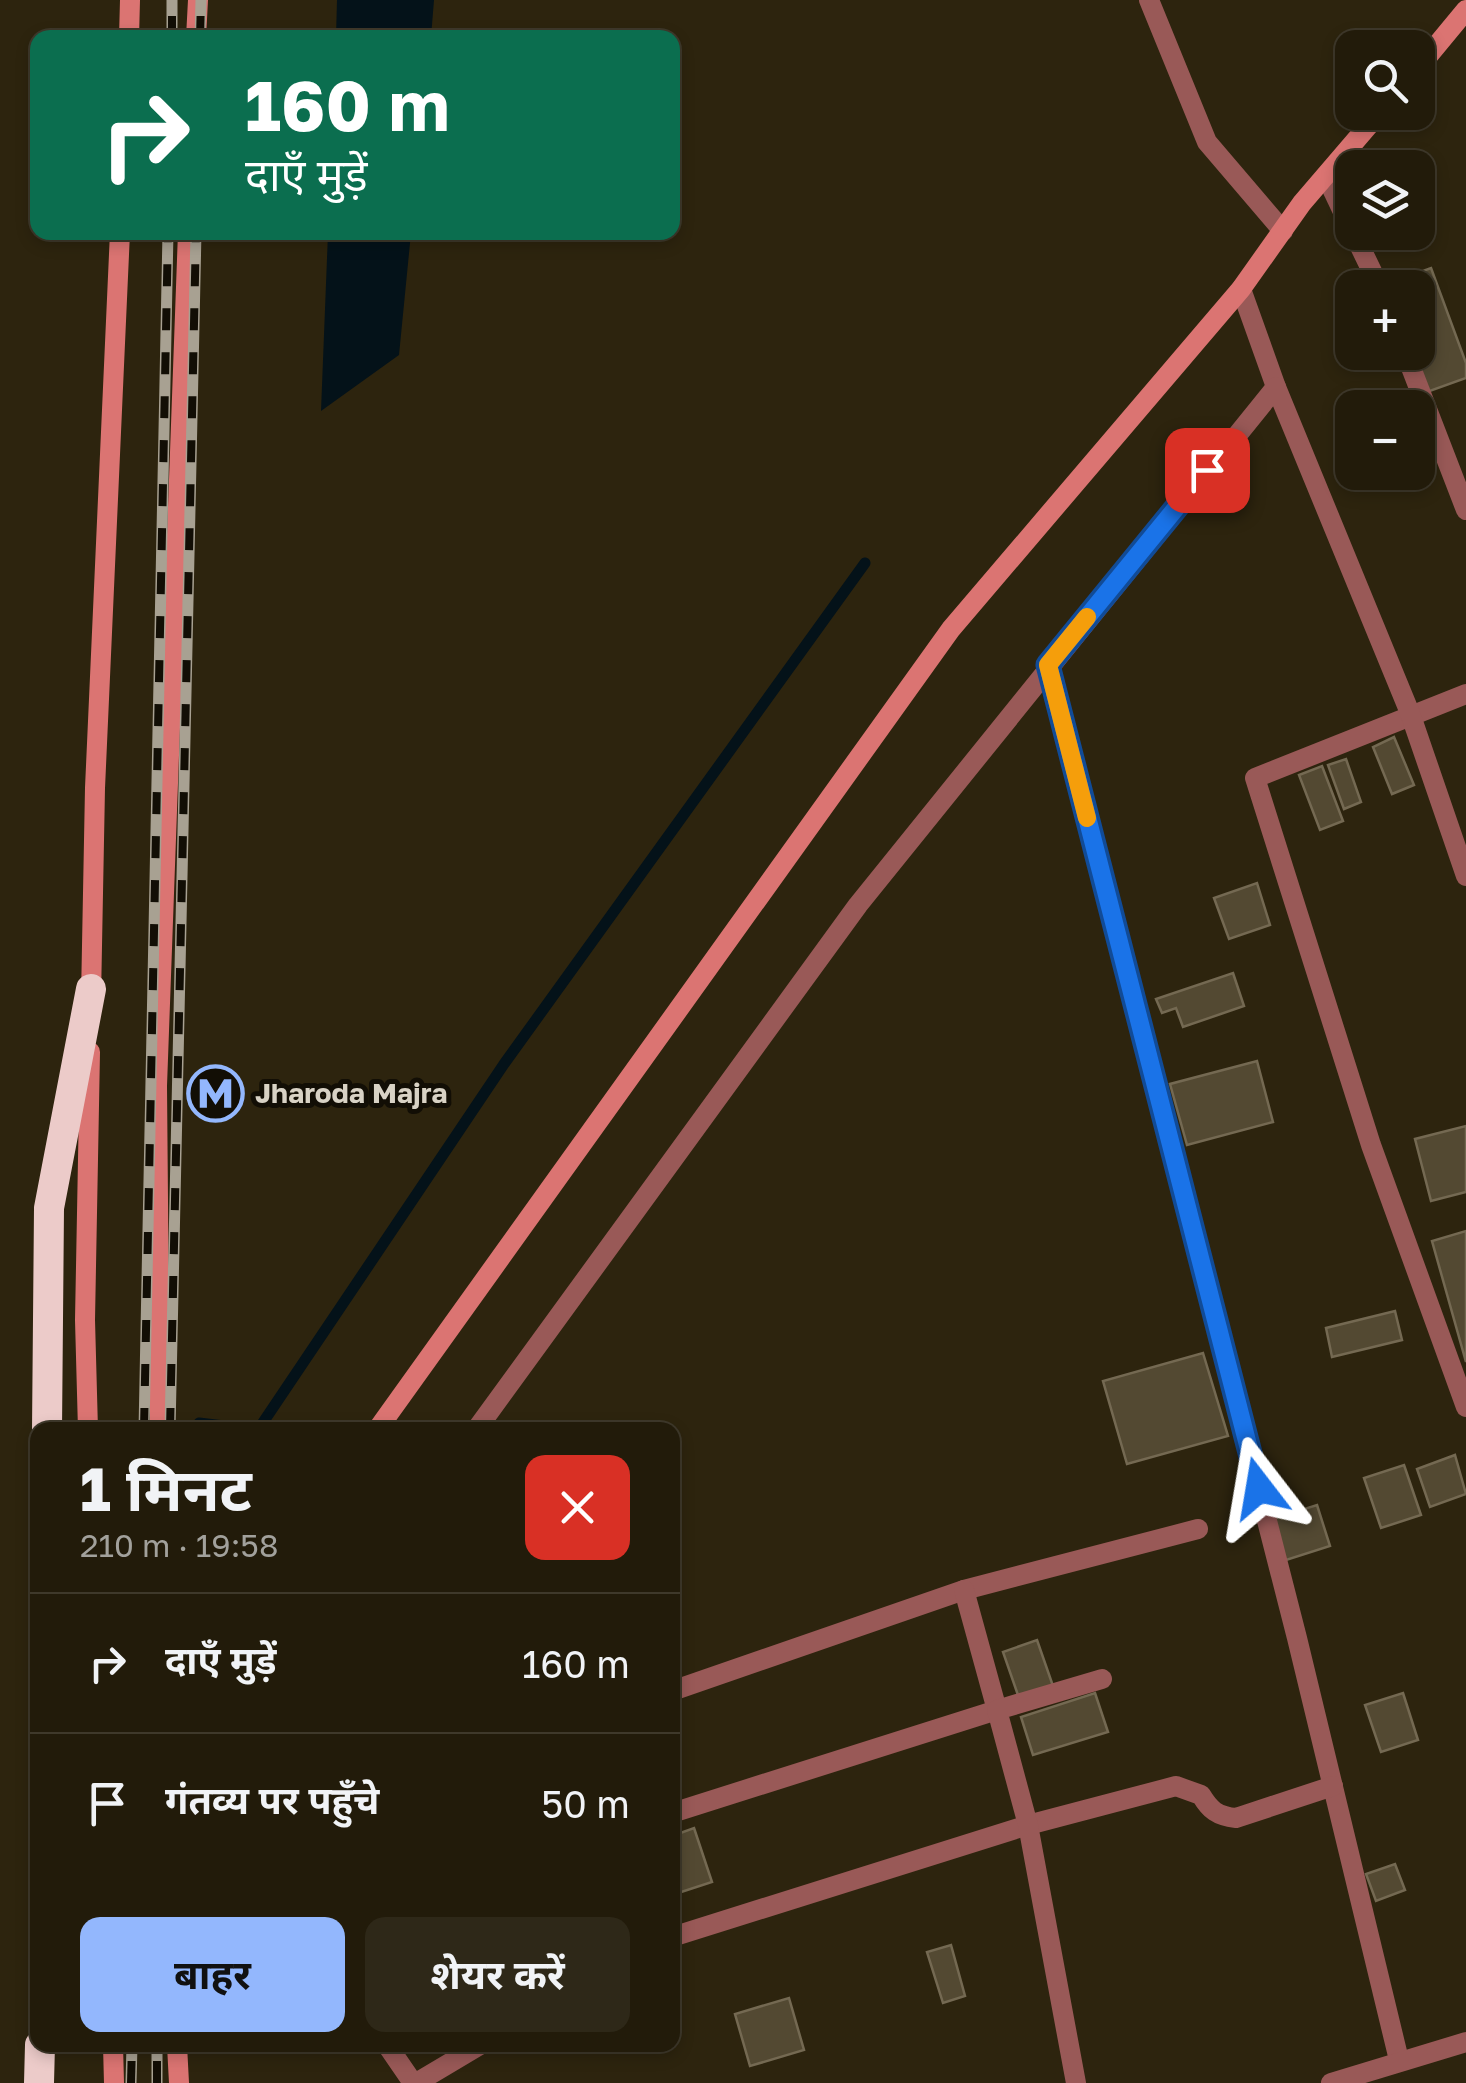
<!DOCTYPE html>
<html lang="hi">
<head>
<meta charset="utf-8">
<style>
	:root { --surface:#221b0a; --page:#2e2818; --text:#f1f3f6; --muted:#a2a19c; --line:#3f392b; --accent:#93b7fd }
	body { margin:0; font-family:"Golos Text","Noto Sans Devanagari",sans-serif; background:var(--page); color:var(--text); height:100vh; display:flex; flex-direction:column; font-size:38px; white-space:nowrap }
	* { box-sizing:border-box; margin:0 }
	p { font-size:32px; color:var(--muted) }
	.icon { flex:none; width:55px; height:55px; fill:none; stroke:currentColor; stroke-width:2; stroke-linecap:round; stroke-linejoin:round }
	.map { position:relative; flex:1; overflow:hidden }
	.drawer { position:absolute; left:30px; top:1422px; width:650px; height:630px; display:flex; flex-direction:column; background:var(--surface); border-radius:20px; box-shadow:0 5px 15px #0003,0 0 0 2px var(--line) }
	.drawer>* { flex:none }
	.banner { position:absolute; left:30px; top:30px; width:650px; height:210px; border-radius:20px; box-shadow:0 5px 15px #0003,0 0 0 2px var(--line); background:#0b6e4f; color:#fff; overflow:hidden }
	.controls { position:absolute; left:1335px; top:30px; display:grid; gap:20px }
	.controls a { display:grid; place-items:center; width:100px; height:100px; border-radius:20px; background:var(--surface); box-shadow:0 5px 15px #0003,0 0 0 2px var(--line); font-size:50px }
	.pin { position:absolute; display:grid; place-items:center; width:85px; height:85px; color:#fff; margin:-42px; border-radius:20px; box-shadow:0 5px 15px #0006 }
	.me { position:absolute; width:110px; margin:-55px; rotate:346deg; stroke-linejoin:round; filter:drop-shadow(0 0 8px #0008) }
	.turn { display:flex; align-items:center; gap:35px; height:210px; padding:0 50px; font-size:45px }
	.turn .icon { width:130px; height:130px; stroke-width:2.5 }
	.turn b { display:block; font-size:70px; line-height:85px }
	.round { display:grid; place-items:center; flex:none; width:105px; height:105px; border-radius:20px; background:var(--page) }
	.overview { display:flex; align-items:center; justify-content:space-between; height:170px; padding:0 50px }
	h1 { font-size:60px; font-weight:700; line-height:75px }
	.action { display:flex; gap:20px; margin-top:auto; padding:20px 50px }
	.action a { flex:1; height:115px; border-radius:20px; background:var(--accent); color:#111; font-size:40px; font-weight:700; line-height:115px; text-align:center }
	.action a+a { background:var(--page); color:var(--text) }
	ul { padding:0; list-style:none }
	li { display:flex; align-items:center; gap:30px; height:140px; padding:0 50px; border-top:2px solid var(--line) }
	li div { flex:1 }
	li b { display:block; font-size:38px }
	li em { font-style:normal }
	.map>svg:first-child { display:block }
</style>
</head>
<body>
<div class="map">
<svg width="1466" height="2083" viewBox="0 0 1466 2083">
	<rect width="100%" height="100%" fill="#2d240e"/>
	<g fill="#041219">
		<path d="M337,0H434L431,37H336Z"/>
		<path d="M328,233H411L399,355L321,411Z"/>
	</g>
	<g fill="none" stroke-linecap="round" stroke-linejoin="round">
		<path stroke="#041219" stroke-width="11" d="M199,1423L258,1430L504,1064L865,563"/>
	</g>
	<g fill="#534932" stroke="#746952" stroke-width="2.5">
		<path d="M1431,268L1466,363V378L1427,392L1412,352H1418V288H1389L1387,284Z"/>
		<path d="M1394,737L1414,785L1392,794L1373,747Z"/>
		<path d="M1346,759L1361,802L1344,809L1328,765Z"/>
		<path d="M1322,766L1343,821L1320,830L1299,775Z"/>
		<path d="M1257,883L1270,925L1229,939L1214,898Z"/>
		<path d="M1233,973L1244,1006L1183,1027L1176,1008L1162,1013L1156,999Z"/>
		<path d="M1257,1061L1273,1122L1187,1145L1170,1084Z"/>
		<path d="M1466,1126V1192L1431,1201L1415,1139Z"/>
		<path d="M1466,1231V1362L1432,1241Z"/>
		<path d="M1395,1311L1402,1340L1332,1357L1326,1328Z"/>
		<path d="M1203,1353L1228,1436L1127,1464L1103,1381Z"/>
		<path d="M1455,1455L1466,1494L1430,1507L1417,1469Z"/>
		<path d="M1404,1465L1421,1515L1381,1528L1364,1478Z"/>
		<path d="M1317,1505L1330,1546L1283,1561L1269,1520Z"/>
		<path d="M1037,1640L1053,1686L1019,1698L1003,1652Z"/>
		<path d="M1095,1693L1108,1732L1033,1755L1021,1717Z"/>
		<path d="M1403,1693L1418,1740L1381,1752L1365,1705Z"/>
		<path d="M694,1828L712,1882L672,1895V1836Z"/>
		<path d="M1395,1864L1405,1890L1376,1901L1366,1874Z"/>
		<path d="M951,1945L965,1996L943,2003L927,1952Z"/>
		<path d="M789,1998L804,2050L750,2066L735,2014Z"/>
	</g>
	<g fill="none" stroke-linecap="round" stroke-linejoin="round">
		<g stroke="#995957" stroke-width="20">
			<path d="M1149,0L1207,142L1283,231"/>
			<path d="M1326,176L1352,231"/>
			<path d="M1353,232L1380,288"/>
			<path d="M1241,289L1276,387"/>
			<path d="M1405,352L1466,510"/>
			<path d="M1048,665L1297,1638L1399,2060"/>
			<path d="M1466,694L1255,778L1371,1145L1466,1407"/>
			<path d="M476,1430L858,905L1276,387L1410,713L1466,876"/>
			<path d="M672,1691L964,1590L1198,1529"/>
			<path d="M672,1813L997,1710L964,1590"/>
			<path d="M672,1937L1028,1825L1176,1786L1201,1795C1210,1810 1217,1816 1236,1818L1333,1786"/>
			<path d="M387,2045L413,2083"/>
			<path d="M416,2083L480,2045"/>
			<path d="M1076,2083L1028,1825L997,1710L1102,1679"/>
			<path d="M1331,2083L1466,2042"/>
		</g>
		<g stroke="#db7472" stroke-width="20">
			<path d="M129,38L130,0"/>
			<path d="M196,38L198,0"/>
			<path d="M1418,68L1466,10"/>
			<path d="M91,998L95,788L120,232"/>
			<path d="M88,1430L85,1320L90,1052"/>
			<path d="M160,1430L157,1086L188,232"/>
			<path d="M377,1430L951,629L1241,289L1302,203L1380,112"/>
			<path d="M113,2045L114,2083"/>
			<path d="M177,2045L179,2083"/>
		</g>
		<g stroke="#eccbc9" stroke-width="30">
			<path d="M47,1430L49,1208L91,989"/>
			<path d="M39,2083L40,2045"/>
		</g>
		<defs>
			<g id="rail">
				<path d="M172,38V0"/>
				<path d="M200,38L201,0"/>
				<path d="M144,1430L168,232"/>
				<path d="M170,1430L196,232"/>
				<path d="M131,2083L132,2045"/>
				<path d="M157,2083V2045"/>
			</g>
		</defs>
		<use href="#rail" stroke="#a8a192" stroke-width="11"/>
		<use href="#rail" stroke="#120e05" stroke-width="8" stroke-dasharray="22" stroke-linecap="butt"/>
	</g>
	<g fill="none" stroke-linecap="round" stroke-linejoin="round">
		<defs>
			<path id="route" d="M1207,470L1048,665L1259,1488"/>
		</defs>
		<use href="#route" stroke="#114b97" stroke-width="25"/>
		<use href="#route" stroke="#1a73e8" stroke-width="18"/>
		<path stroke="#f59e0b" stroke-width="18" d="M1087,818L1048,665L1087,617"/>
	</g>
	<defs>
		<symbol id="metro-ring" viewBox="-11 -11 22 22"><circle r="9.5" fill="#120e05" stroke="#93b7fd" stroke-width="1.5"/><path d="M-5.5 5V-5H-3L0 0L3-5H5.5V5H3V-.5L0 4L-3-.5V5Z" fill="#93b7fd"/></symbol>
	</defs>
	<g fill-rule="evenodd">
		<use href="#metro-ring" x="184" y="1062" width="63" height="63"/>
	</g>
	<g text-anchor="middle" stroke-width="10" stroke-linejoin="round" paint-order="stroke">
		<g font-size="28" font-weight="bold" fill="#d8d2c5" stroke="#120e05" text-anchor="start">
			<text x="255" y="1103">Jharoda Majra</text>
		</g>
	</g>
</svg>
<div class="controls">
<a><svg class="icon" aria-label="search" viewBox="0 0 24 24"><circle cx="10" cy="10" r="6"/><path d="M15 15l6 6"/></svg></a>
<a><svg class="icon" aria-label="layers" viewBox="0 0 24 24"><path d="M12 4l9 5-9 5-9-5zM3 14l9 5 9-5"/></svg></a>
<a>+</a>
<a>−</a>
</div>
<div class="pin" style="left:1207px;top:470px;background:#d93025"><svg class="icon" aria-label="arrive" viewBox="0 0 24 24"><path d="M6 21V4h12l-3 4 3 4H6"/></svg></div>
<svg class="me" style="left:1259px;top:1488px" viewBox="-20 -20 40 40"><path d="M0-17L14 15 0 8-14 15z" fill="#1a73e8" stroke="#fff" stroke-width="4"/></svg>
<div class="banner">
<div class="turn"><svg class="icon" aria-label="right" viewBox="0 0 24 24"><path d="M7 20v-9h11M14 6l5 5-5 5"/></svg><div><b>160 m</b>दाएँ मुड़ें</div></div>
</div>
<section class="drawer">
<div class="overview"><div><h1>1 मिनट</h1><p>210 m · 19:58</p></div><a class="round" style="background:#d93025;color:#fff"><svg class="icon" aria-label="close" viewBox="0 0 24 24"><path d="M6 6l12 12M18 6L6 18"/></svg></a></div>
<ul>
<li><svg class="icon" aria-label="right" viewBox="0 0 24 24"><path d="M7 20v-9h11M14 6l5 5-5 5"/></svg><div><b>दाएँ मुड़ें</b></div><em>160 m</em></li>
<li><svg class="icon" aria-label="arrive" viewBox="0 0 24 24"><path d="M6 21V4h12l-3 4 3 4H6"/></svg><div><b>गंतव्य पर पहुँचे</b></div><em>50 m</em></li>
</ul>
<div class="action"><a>बाहर</a><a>शेयर करें</a></div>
</section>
</div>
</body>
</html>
